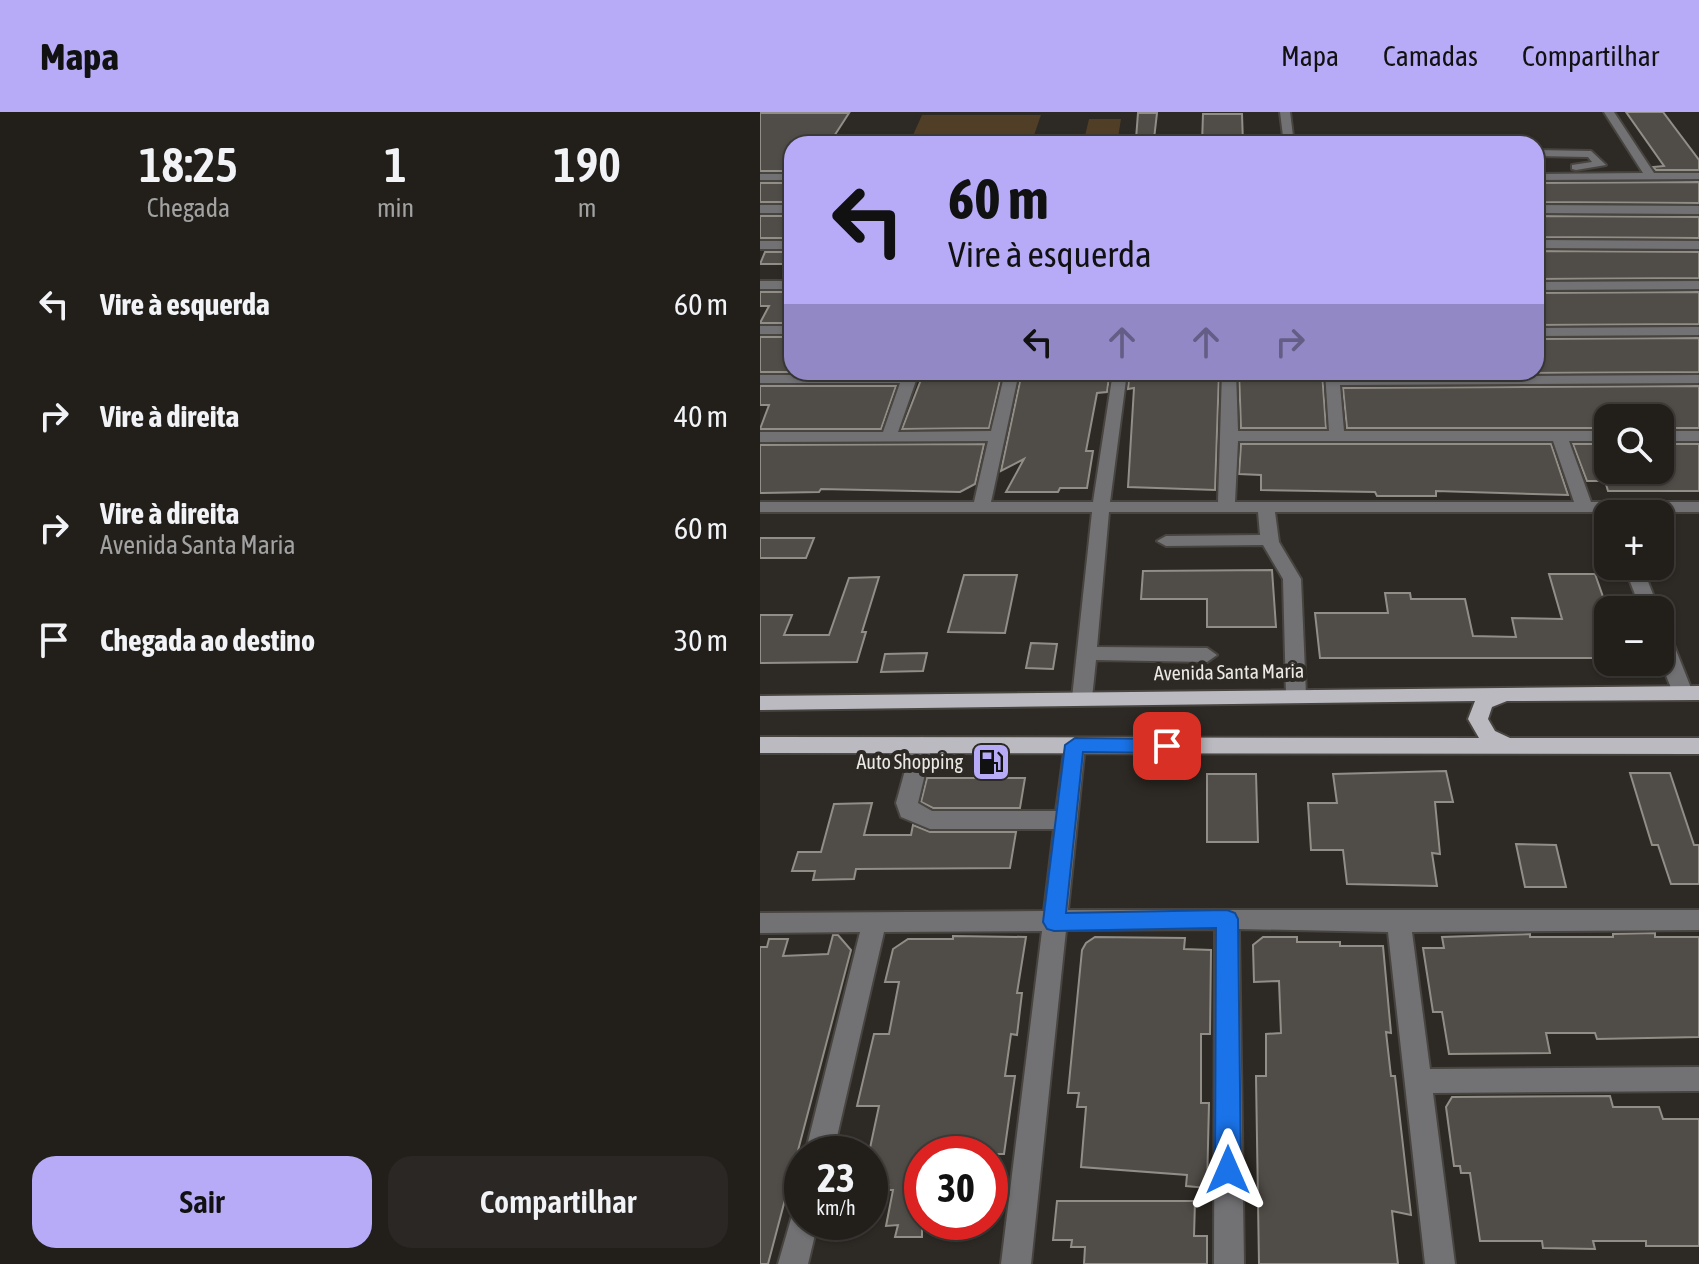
<!DOCTYPE html>
<html lang="pt">
<head>
<meta charset="utf-8">
<style>
	:root { --surface:#221f1b; --page:#2a2724; --text:#f1f3f6; --muted:#a2a2a3; --line:#3f3d3a; --accent:#b7abf8 }
	body { margin:0; font-family:"Asap Condensed",sans-serif; background:var(--page); color:var(--text); height:100vh; display:flex; flex-direction:column; font-size:30px; white-space:nowrap }
	* { box-sizing:border-box; margin:0 }
	p { font-size:26px; color:var(--muted) }
	.icon { flex:none; width:44px; height:44px; fill:none; stroke:currentColor; stroke-width:2; stroke-linecap:round; stroke-linejoin:round }
	.map { position:relative; flex:1; overflow:hidden }
	.drawer { display:flex; flex-direction:column; background:var(--surface); width:760px }
	.drawer>* { flex:none }
	.banner { position:absolute; left:24px; top:24px; width:760px; height:244px; border-radius:24px; box-shadow:0 2px 6px #0004,0 0 0 2px var(--line); background:#b7abf8; color:#111; overflow:hidden }
	.tools { position:absolute; left:834px; top:292px; display:grid; gap:16px }
	.tools a { display:grid; place-items:center; width:80px; height:80px; border-radius:16px; background:var(--surface); box-shadow:0 2px 6px #0004,0 0 0 2px var(--line); font-size:40px }
	.speed { position:absolute; left:24px; top:1024px; display:flex; gap:16px; font-size:40px; font-weight:700; text-align:center }
	.speed>* { display:grid; place-content:center; width:104px; height:104px; border-radius:50%; background:var(--surface); box-shadow:0 2px 6px #0004,0 0 0 2px var(--line); line-height:1 }
	.speed small { font-size:20px; font-weight:400 }
	.speed .limit { border:12px solid #d22; background:#fff; color:#111 }
	.pin { position:absolute; display:grid; place-items:center; width:68px; height:68px; color:#fff; margin:-34px; border-radius:16px; box-shadow:0 4px 12px #0006 }
	.me { position:absolute; width:88px; margin:-44px; rotate:0deg; stroke-linejoin:round; filter:drop-shadow(0 0 6px #0008) }
	.turn { display:flex; align-items:center; gap:28px; height:168px; padding:0 32px; font-size:36px }
	.turn .icon { width:104px; height:104px; stroke-width:2.5 }
	.turn b { display:block; font-size:56px; line-height:68px }
	.lanes { display:flex; align-items:center; height:76px; padding:0 32px; background:#0003; justify-content:center; gap:40px; direction:ltr }
	.lanes .off { opacity:.35 }
	.eta { display:flex; justify-content:space-evenly; align-items:center; height:136px; text-align:center }
	.eta b { font-size:48px; font-weight:600; line-height:56px }
	.cta { display:flex; gap:16px; margin-top:auto; padding:16px 32px }
	.cta a { flex:1; height:92px; border-radius:24px; background:var(--accent); color:#111; font-size:32px; font-weight:600; line-height:92px; text-align:center }
	.cta a+a { background:var(--page); color:var(--text) }
	ul { padding:0; list-style:none }
	li { display:flex; align-items:center; gap:24px; height:112px; padding:0 32px }
	li div { flex:1 }
	li b { display:block; font-size:30px }
	li em { font-style:normal }
	header { display:flex; align-items:center; gap:48px; box-sizing:border-box; height:112px; padding:0 40px; background:var(--accent); color:#111 }
	header strong { font-size:38px }
	nav { display:flex; gap:44px; margin-inline-start:auto; font-size:28px }
	main { display:flex; flex:1; min-height:0 }
	.map>svg:first-child { display:block }
</style>
</head>
<body>
<header>
<strong>Mapa</strong>
<nav><a>Mapa</a><a>Camadas</a><a>Compartilhar</a></nav>
</header>
<main>
<section class="drawer">
<div class="eta">
<div><b>18:25</b><p>Chegada</p></div>
<div><b>1</b><p>min</p></div>
<div><b>190</b><p>m</p></div>
</div>
<ul>
<li><svg class="icon" aria-label="left" viewBox="0 0 24 24"><path d="M17 20v-9H6M10 6l-5 5 5 5"/></svg><div><b>Vire à esquerda</b></div><em>60 m</em></li>
<li><svg class="icon" aria-label="right" viewBox="0 0 24 24"><path d="M7 20v-9h11M14 6l5 5-5 5"/></svg><div><b>Vire à direita</b></div><em>40 m</em></li>
<li><svg class="icon" aria-label="right" viewBox="0 0 24 24"><path d="M7 20v-9h11M14 6l5 5-5 5"/></svg><div><b>Vire à direita</b><p>Avenida Santa Maria</p></div><em>60 m</em></li>
<li><svg class="icon" aria-label="arrive" viewBox="0 0 24 24"><path d="M6 21V4h12l-3 4 3 4H6"/></svg><div><b>Chegada ao destino</b></div><em>30 m</em></li>
</ul>
<div class="cta"><a>Sair</a><a>Compartilhar</a></div>
</section>
<div class="map">
<svg width="939" height="1152" viewBox="0 0 939 1152">
	<rect width="100%" height="100%" fill="#2d2924"/>
	<g fill="#503e26">
		<path d="M162,3H281L271,32H149Z"/>
		<path d="M329,7H361L357,32H323Z"/>
	</g>
	<g fill="#504c47" stroke="#918d87" stroke-width="2">
		<path d="M866,0H903L939,48V58H896L893,55L904,54Z"/>
		<path d="M0,1H89L69,32H32V59H0Z"/>
		<path d="M378,1H397L394,27H376Z"/>
		<path d="M443,2H482L483,32H442Z"/>
		<path d="M939,70V91L776,90V71Z"/>
		<rect x="0" y="71" width="32" height="19"/>
		<rect x="0" y="104" width="32" height="22"/>
		<path d="M776,104L939,105V126L776,125Z"/>
		<path d="M778,139L939,140V166L776,167V152H783Z"/>
		<path d="M5,140H32V143L25,152H0Z"/>
		<path d="M0,180H32V202L26,211H0L9,194H0Z"/>
		<path d="M939,180V212L776,213V181Z"/>
		<rect x="0" y="225" width="32" height="35"/>
		<path d="M939,226V260L582,262V260H776V227Z"/>
		<path d="M164,260H242L229,316L142,317Z"/>
		<path d="M262,260L344,262L349,265L347,280L337,281L326,339H333L327,376H300L298,380H246L264,347L241,359Z"/>
		<path d="M379,260H459L455,378L368,375L374,276L368,277L369,267L378,268Z"/>
		<path d="M479,260H562L566,316H481Z"/>
		<path d="M0,274H136L121,317H0L9,293H0Z"/>
		<path d="M939,274V316H900V306H848V316H587L583,276Z"/>
		<path d="M224,332L215,372L200,380L61,377L59,380L0,381V333Z"/>
		<path d="M481,332H791L808,383L676,379V384H617L615,380L501,378V363L479,362Z"/>
		<path d="M813,332H848V358H900V332H939V379H848L845,369H827Z"/>
		<path d="M0,426H54L46,446H0Z"/>
		<path d="M512,458L516,515H447V487H381L383,459Z"/>
		<path d="M789,462H835L848,499V546H560L555,501H628L625,481H650L651,487H705L713,524L756,525L752,506L802,507Z"/>
		<path d="M204,463H257L245,521L188,520Z"/>
		<path d="M119,465L102,520H106L97,550L0,551V503H32L24,523H69L89,466Z"/>
		<path d="M271,531L297,532L293,557L266,556Z"/>
		<path d="M167,541L163,559L121,560L125,542Z"/>
		<path d="M686,659L693,690H675L680,742L672,741L677,774L587,772L583,738H551L548,691H577L573,662Z"/>
		<path d="M870,661H910L934,733H939V772H911L898,733H892Z"/>
		<path d="M447,662H496L498,730H447Z"/>
		<path d="M167,666H265L260,696H173L161,690Z"/>
		<path d="M112,691L104,723H151L153,713L170,720H256L250,756L96,757L94,767L53,768L55,759H32L38,740H61L74,692Z"/>
		<path d="M756,732L796,733L806,775H765Z"/>
		<path d="M895,821V825H939V925L837,927L835,921H786L790,941L689,942L682,900H673L663,836H684L682,825L770,822V825H853V822Z"/>
		<path d="M73,823H78L91,838L8,1152H0V835H7L9,827H28L23,844L68,842Z"/>
		<path d="M193,824L266,825L257,881H262L257,923L251,922L245,964H255L244,1042H162V1125H135L138,1113L126,1114L133,1078H128L129,1073H110V1036L119,994H97L114,922H129L139,870H125L133,837L148,827H193Z"/>
		<path d="M335,825L425,826L424,837L451,838L450,922H441V991H449L447,1076L426,1074L427,1063L321,1055L326,995H317L319,981H308L322,838L326,831Z"/>
		<path d="M503,825H537V830H580V834H623L631,921L626,920L631,964H635L651,1103L632,1099L638,1152H499L496,964H506V922L521,921L519,869L494,870L493,833Z"/>
		<path d="M850,984L853,995H899L903,1007H939V1134H886V1129H833L835,1137L783,1136L782,1129H720L710,1061H701L700,1054H694L686,995L692,985Z"/>
		<path d="M297,1089H435L434,1124H447V1152H324L325,1135H311L312,1128H293Z"/>
	</g>
	<g fill="none" stroke-linecap="round" stroke-linejoin="round">
		<defs>
			<g id="minor">
				<path d="M520,0H530L534,32H524Z"/>
				<path d="M844,0H854L894,61H939V67L776,68V62L883,61Z"/>
				<path d="M776,38L831,39L846,53L816,58L812,57V53L832,50L828,45L776,44Z"/>
				<rect x="0" y="62" width="32" height="6"/>
				<rect x="0" y="93" width="32" height="8"/>
				<path d="M776,93L939,94V102L776,101Z"/>
				<path d="M776,128L939,129V137L776,136Z"/>
				<rect x="0" y="129" width="32" height="8"/>
				<rect x="0" y="169" width="32" height="8"/>
				<path d="M939,169V177L776,178V170Z"/>
				<rect x="0" y="214" width="32" height="8"/>
				<path d="M939,215V223L776,224V216Z"/>
				<path d="M145,260H159L138,320L231,319L245,260H259L231,390H333L353,260H367L350,390H458L462,260H476L478,319H569L565,260H579L580,265L939,263V271L580,273L584,319H848V329H809L831,390H939V400H515L519,430L541,467L546,583L536,590L526,583L523,467L503,433L406,434L397,429L406,424L500,423L498,400H349L337,535L447,536L457,543L447,550L336,548L332,586L322,593L312,586L332,400H0V390H214L228,329L0,330V320H123L140,271H0V263H144ZM478,329H793L814,390H475Z"/>
				<rect x="900" y="319" width="39" height="10"/>
				<path d="M864,454H882L899,498H881Z"/>
				<path d="M900,517L910,523L933,581L930,586H916L913,581L900,548Z"/>
				<path d="M162,625L169,628L172,633L158,691L172,699H296L305,633L308,628H322L325,633L308,798H939V818L652,820L670,957L939,955V979L673,981L695,1152H665L628,820L479,817L484,1152H454L455,817L306,818L271,1152H241L282,819L124,820L73,1042H45L100,820L0,821V801L284,799L294,717H170L141,705L136,691L152,633L155,628Z"/>
				<path d="M42,1096V1110H58L48,1152H18L33,1100Z"/>
			</g>
			<path id="major" d="M939,574V588L747,589L732,595L728,607L735,619L750,626H939V642L0,641V625L719,626L708,607L715,589L0,598V584Z"/>
		</defs>
		<use href="#minor" stroke="#48443f" stroke-width="4"/>
		<use href="#major" stroke="#48443f" stroke-width="4"/>
		<use href="#minor" fill="#727275" fill-rule="evenodd"/>
		<use href="#major" fill="#babac0" fill-rule="evenodd"/>
	</g>
	<path fill="#1a73e8" stroke="#114b97" stroke-width="2" d="M315,626L407,627L416,634L407,641L323,640L306,801L467,798L475,801L478,807L481,1058L477,1067L468,1070L459,1067L455,1058L456,816L294,819L287,817L283,810L305,633Z"/>
	<defs>
		<symbol id="fuel-square" viewBox="-11 -11 22 22"><rect x="-9" y="-9" width="18" height="18" rx="4" fill="#b7abf8" stroke="#2d2924"/><path d="M-5.5-6h7V0h2V4h1.3V-2.5L3-4.5l.8-.8L6-3V5H2.5V1h-1V6h-7ZM-4.2-4.7v3.2H.2V-4.7Z" fill="#111"/></symbol>
	</defs>
	<g fill-rule="evenodd">
		<use href="#fuel-square" x="209" y="628" width="44" height="44"/>
	</g>
	<g text-anchor="middle" stroke-width="8" stroke-linejoin="round" paint-order="stroke">
		<g font-size="20" fill="#ebe9e5" stroke="#2d2924">
			<text transform="translate(469 560) rotate(-1)" y="7">Avenida Santa Maria</text>
		</g>
		<g font-size="20" fill="#ebe9e5" stroke="#2d2924" text-anchor="end">
			<text x="203" y="657">Auto Shopping</text>
		</g>
	</g>
</svg>
<div class="tools">
<a><svg class="icon" aria-label="search" viewBox="0 0 24 24"><circle cx="10" cy="10" r="6"/><path d="M15 15l6 6"/></svg></a>
<a>+</a>
<a>−</a>
</div>
<div class="speed"><div>23<small>km/h</small></div><div class="limit">30</div></div>
<div class="pin" style="left:407px;top:634px;background:#d93025"><svg class="icon" aria-label="arrive" viewBox="0 0 24 24"><path d="M6 21V4h12l-3 4 3 4H6"/></svg></div>
<svg class="me" style="left:468px;top:1058px" viewBox="-20 -20 40 40"><path d="M0-17L14 15 0 8-14 15z" fill="#1a73e8" stroke="#fff" stroke-width="4"/></svg>
<div class="banner">
<div class="turn"><svg class="icon" aria-label="left" viewBox="0 0 24 24"><path d="M17 20v-9H6M10 6l-5 5 5 5"/></svg><div><b>60 m</b>Vire à esquerda</div></div>
<div class="lanes"><svg class="icon" aria-label="left" viewBox="0 0 24 24"><path d="M17 20v-9H6M10 6l-5 5 5 5"/></svg><svg class="icon off" aria-label="ahead" viewBox="0 0 24 24"><path d="M12 20V5M6 11l6-6 6 6"/></svg><svg class="icon off" aria-label="ahead" viewBox="0 0 24 24"><path d="M12 20V5M6 11l6-6 6 6"/></svg><svg class="icon off" aria-label="right" viewBox="0 0 24 24"><path d="M7 20v-9h11M14 6l5 5-5 5"/></svg></div>
</div>
</div>
</main>
</body>
</html>
